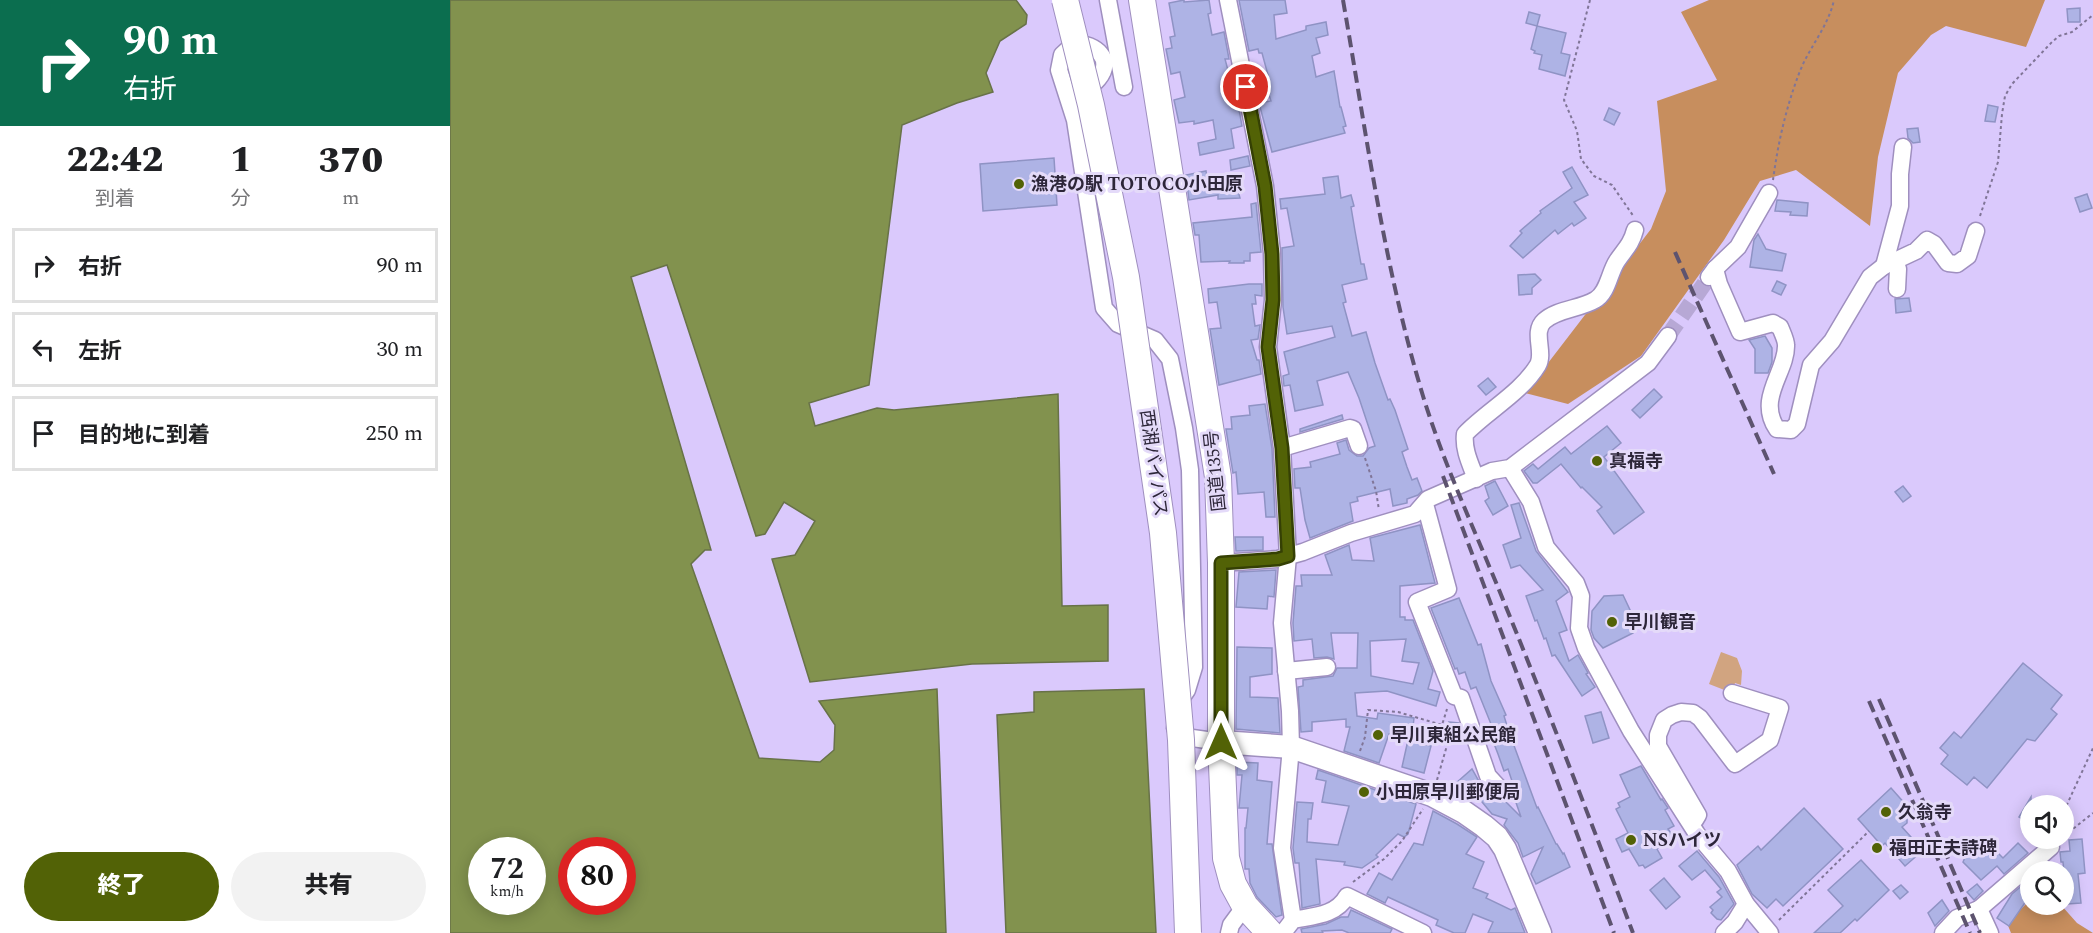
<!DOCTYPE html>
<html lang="ja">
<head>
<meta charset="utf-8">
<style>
	:root { --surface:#fff; --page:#f2f2f2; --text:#202124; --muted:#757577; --line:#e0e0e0; --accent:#526206 }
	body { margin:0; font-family:Spectral,"Noto Sans JP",serif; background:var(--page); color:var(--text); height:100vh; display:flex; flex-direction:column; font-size:22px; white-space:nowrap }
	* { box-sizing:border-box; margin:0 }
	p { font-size:20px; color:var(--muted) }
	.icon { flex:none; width:33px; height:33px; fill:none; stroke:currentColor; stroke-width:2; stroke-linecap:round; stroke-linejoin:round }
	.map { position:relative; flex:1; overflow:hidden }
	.details { display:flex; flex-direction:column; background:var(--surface); width:450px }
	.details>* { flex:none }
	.banner { background:#0b6e4f; color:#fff; overflow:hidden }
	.tools { position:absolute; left:1570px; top:795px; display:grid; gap:12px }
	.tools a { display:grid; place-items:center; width:54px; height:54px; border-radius:50%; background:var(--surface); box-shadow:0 3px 15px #0003; font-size:30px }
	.speed { position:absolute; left:18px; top:837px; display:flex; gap:12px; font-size:30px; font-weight:700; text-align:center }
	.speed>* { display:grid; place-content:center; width:78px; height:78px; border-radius:50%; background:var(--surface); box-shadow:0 3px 15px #0003; line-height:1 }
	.speed small { font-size:15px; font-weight:400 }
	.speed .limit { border:9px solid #d22; background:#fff; color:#111 }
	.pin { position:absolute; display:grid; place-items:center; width:51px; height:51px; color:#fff; margin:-26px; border:3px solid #fff; border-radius:50%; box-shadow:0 2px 6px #0007 }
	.me { position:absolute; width:66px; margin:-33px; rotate:0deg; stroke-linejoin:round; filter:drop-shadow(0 0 4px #0008) }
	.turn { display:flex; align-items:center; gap:21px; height:126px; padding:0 24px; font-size:27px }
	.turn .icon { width:78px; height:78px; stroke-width:2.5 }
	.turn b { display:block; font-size:42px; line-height:51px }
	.eta { display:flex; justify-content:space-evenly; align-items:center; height:102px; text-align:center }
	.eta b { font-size:36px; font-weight:800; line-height:42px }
	.primary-button { display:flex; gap:12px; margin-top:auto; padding:12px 24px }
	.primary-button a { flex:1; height:69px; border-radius:36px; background:var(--accent); color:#fff; font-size:24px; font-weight:800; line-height:69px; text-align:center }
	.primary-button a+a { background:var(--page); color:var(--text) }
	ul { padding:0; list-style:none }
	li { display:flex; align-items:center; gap:18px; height:75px; margin:0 12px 9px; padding:0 12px; border:3px solid var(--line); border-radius:0px }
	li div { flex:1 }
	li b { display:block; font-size:22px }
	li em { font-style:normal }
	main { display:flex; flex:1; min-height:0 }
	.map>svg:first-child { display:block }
</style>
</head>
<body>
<main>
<section class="details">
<div class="banner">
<div class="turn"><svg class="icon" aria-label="right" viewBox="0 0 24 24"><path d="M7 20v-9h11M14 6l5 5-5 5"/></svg><div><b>90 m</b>右折</div></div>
</div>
<div class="eta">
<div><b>22:42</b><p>到着</p></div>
<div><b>1</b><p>分</p></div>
<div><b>370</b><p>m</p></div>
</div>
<ul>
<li><svg class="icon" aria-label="right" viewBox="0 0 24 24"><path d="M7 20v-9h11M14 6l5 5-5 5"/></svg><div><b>右折</b></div><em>90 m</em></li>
<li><svg class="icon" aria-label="left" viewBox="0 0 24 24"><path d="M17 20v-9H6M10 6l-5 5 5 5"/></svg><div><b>左折</b></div><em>30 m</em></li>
<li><svg class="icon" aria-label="arrive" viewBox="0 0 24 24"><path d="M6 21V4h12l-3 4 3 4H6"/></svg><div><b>目的地に到着</b></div><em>250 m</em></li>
</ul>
<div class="primary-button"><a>終了</a><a>共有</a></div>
</section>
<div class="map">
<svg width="1643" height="933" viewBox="0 0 1643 933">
	<rect width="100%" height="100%" fill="#dac9fc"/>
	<path fill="#d1a480" d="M1271,652L1287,658L1292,671L1291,685L1285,683L1282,693L1259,684Z"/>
	<g fill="#c78e5e">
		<path d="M1259,0H1595L1576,47L1496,26L1481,35L1448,73L1428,157L1420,226L1346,170L1310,181L1274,240L1191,356L1118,404L1075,393L1201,229L1216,191L1207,101L1267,80L1231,12Z"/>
		<path d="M1581,899V904L1611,905L1627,923L1643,933H1561L1557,923Z"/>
	</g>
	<g fill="#82924e" stroke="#687248" stroke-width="1.5" fill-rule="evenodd">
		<path d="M0,0H566L577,15L576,24L550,41L536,73L543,92L507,103L452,125L419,385L359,403L365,426L427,408L444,410L608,394L612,606L658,605V661L522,664L360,682L322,559L345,555L365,521L334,502L315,534L306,536L217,265L181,277L261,550H255L241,564L309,758L370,762L384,750L385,725L369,701L487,689L496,933H0ZM32,850H82V902H32ZM122,850H172V902H122Z"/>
		<path d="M694,689L706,933H556L547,715L584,712V692Z"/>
	</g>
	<g fill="#aeb3e5" stroke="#8f93c4" stroke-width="1.5" fill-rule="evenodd">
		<path d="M734,0V2L759,0L761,13L758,14L762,35L774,32L779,59H775L781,82H784L792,126L781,129L784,148L750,155L748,143L766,139L763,120L744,124V121L729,123L724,100L735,97L730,72L721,74L716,49L722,48L720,37L725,36L719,3Z"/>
		<path d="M789,0H835L837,13L824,15L826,39L856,30V26L876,22L878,35L866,38L870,53L862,56L866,77L884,71L890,107H891L896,126L893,127L895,133L822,152L809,103L821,101L813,77L818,75L812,53H809L808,49L799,51Z"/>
		<path d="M1630,8V22H1618L1617,9Z"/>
		<path d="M1079,12L1090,15L1087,26L1116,33L1111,53L1120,55L1115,76L1089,69L1092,55L1084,53L1085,51L1081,49L1087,26L1076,23Z"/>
		<path d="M1538,105L1548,107L1545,122L1535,121Z"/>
		<path d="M1159,108L1170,113L1164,125L1154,120Z"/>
		<path d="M1468,128L1470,142L1463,143L1458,138L1457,129Z"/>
		<path d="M798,156L800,166L781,170L780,160Z"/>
		<path d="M604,158L607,205L533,211L530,164Z"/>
		<path d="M1122,167L1138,195L1124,202L1136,218L1124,226L1122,223L1108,234L1105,230L1073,258L1060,246L1072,233L1070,231L1091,213L1090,211L1122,188L1113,172Z"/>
		<path d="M756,171L758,183L784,176L790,198L768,199V195L739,200L736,175Z"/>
		<path d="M888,176L891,198L901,195L904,206L901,207L905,231L911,264H914L917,279L892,285L896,302L893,303L902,336L916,332L925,363L938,400L940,399L945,410L958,449L952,452L957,467L962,480L967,478L972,491L968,495L957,499V503L943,506L940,489L907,497L908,501L900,503L903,521L860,538L855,520L850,488H845L844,469L861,467L860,462L890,454L887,443L896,440L899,450L907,456H913L919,448L925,446L909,398L898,372L867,381L873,405L845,411L840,385L834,386L833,376L839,374L834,352L885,337L882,326L837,334L833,307L832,248L844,246L837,208L831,209L830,199L875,194L873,178Z"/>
		<path d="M1637,194L1642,208L1630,212L1625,198Z"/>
		<path d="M1327,200L1358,203L1357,216L1340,215L1341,212L1325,211Z"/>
		<path d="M806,203L811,252L800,253V261H794V263H779L780,261L751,262L749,235H745L743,223L802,217L801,204Z"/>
		<path d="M1308,234L1316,249L1336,254L1332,271L1300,267L1304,240Z"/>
		<path d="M1085,274L1091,280L1082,288V294L1069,295L1068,275Z"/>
		<path d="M1327,281L1336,285L1331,295L1322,291Z"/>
		<path d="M799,284H812V296L805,295L806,304H802L805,326L810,325L808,339L801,340L807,360H809L811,374L769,385L760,329L771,328L767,302L759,303L758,289Z"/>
		<path d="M1459,298L1461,311L1446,313L1445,299Z"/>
		<path d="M1315,336L1322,348V362L1318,373H1305V349L1299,340Z"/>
		<path d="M1038,378L1046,387L1036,395L1028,386Z"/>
		<path d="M1204,389L1212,397L1190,418L1182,410Z"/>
		<path d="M815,404L822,449L825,517H816L814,492L788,494L786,472L783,473L776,429H782L781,417L800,415L799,406Z"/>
		<path d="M892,415L893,419L850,432V429Z"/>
		<path d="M1157,426L1171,443L1154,457L1194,512L1164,534L1147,511L1152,507L1132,487L1131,488L1111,464L1087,483H1083L1074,471L1083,464L1088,469L1115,447L1121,454Z"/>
		<path d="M1045,481L1058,506L1043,515L1035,501L1039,498L1035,486Z"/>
		<path d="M1453,486L1461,496L1453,502L1445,492Z"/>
		<path d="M1069,503L1086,551L1118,592L1106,601L1117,630L1109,633L1119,661L1128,655L1138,673L1136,674L1145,687L1132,696L1105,655L1102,656L1096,638L1094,639L1087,620L1085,621L1076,596L1093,590L1070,565L1061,568L1053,545L1071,538L1061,505Z"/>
		<path d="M970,525L985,583L950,586V617H955V620H963L983,671L978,689L990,692L986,706L937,691L905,693L907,716L927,719L928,713L964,718L962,736L939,734L929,763L894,751L900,727H896V719L862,722V731L851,732L848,687L853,686V680L883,676L887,668H907L908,633H881L884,659L877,657L864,658L862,639L844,641L843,623L846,586H852L851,575H882L875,555L899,545L902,560L924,561L920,538ZM956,639L952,661L969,663L963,684L921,676L920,641Z"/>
		<path d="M785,537H813V550L786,551Z"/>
		<path d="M826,570L824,597L818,596L817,609L786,607L789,572Z"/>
		<path d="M1173,595L1181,612L1183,633L1153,648L1144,638L1141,630L1142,611L1154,596Z"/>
		<path d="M1009,598L1028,645L1031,644L1041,681L1056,715L1054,716L1059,732L1087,808L1088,807L1106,844H1107L1113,854L1114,853L1120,867L1086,884L1081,874L1093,847L1073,857L1068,843L1054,825L1057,819L1042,814L1023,791L1017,796L1006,783L1022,769L1030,783L1042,796L1047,799H1053L1071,817L1062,791L1065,790L1058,769L1054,771L1048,754L1043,741L1045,740L1040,725L1041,724L1026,687L1021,689L1015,672L1009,674L1007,668L1005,669L981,608Z"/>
		<path d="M787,647L822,648V674L800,677V697L828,698L830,733L786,729Z"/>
		<path d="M1573,663L1612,695L1601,709L1607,714L1585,741L1577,739L1537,788L1524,777L1517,785L1491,764L1498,755L1490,748L1504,732L1511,738Z"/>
		<path d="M1151,712L1159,738L1143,743L1135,716Z"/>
		<path d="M999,722L1009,723L1015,741L1007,740Z"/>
		<path d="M958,740L981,746L974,773L952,767Z"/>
		<path d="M787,762L808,763L807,780L822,782L817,844H822L832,915L826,917L807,897L800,883L799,869H795V828H796L798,808H789L792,775H787Z"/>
		<path d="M1191,766L1211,800L1212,799L1218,808L1215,810L1224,826L1218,829L1223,836L1207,849L1212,858L1195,868L1193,865L1189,866L1179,849L1172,852L1166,839L1178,833L1166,809L1170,807L1168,803L1180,797L1170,775Z"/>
		<path d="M868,770L966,804L958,834L954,837L948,834L926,855L928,857L912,868L894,865L895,862L866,859L870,904L852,908L849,863H845L843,848L847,802L863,803L861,819H858L857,842L888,845L899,806L872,802L876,781L866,779Z"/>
		<path d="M1441,788L1457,806V823L1452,827L1470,847L1467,849L1470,853L1455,866L1435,843L1432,846L1408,819Z"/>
		<path d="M1581,797V824L1569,817Z"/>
		<path d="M1354,808L1393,849L1333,906L1326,899L1317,908L1302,894L1287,865L1308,846L1311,850Z"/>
		<path d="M983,811L1007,824L1027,837L1016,854L1034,862L1023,888L1038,894L1036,898L1061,910L1065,908L1075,933H1038L1043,922L1023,914L1015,933H1004L986,925L988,920L938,897L935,903L917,894L929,873L942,880L964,843L973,845Z"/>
		<path d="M1632,839L1635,873L1628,874L1631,903L1617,904L1613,862H1611L1610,852L1620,851L1619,840Z"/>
		<path d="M1528,841L1533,845L1537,842L1553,858L1568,843L1578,853L1554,874L1547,866L1531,880L1513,862L1520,846Z"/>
		<path d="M1247,851L1269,877L1284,904L1271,920L1267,919L1261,913L1263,910L1260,907L1272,897L1267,892L1271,889L1255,870L1242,880L1229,866Z"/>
		<path d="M1411,860L1439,890L1407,921L1405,919L1390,933H1364L1393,906L1378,890Z"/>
		<path d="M1214,878L1230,897L1216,909L1200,890Z"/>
		<path d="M1581,878V894L1559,926L1547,918L1562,894Z"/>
		<path d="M1527,884L1533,891L1524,900L1517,892Z"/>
		<path d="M1451,885L1458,892L1450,899L1443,891Z"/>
		<path d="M1492,900L1499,911L1485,926L1478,913Z"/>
		<path d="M901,910L942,929L940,933H899L892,930L872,931L873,933H852L851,929L876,924L891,917H898Z"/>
	</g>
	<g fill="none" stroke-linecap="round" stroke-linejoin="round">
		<path stroke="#b7a8d5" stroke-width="16" stroke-dasharray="16 8" stroke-linecap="butt" d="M1218,336L1259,277"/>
		<defs>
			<g id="minor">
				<path d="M658,0L674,87"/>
				<path d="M778,0L815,186L822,253L823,300L818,347L832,448L838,556L832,623L840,711L841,747L832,848L843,920"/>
				<path d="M625,120C628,111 631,101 635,93C638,87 644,84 648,79C665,59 645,44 625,43L612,55L609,70L625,120L654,308L668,324L705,340L720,359L734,428L740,470L744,667L737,690L728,703"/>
				<path d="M1445,260L1448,269L1447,289"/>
				<path d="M1434,266L1450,206V174L1453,147"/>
				<path d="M1265,269L1288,247L1319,193"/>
				<path d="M1259,277L1265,269L1269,284L1290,332L1323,323L1330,327C1332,332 1336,340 1336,345C1337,372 1306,398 1327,429L1341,430L1347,424L1361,365L1382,341L1420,277L1434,266L1466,251L1477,240L1484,244L1498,263L1507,264L1518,256L1526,231"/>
				<path d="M832,448L900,428L903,429L909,446"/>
				<path d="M1060,468L1081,502L1096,547L1126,583L1131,596L1129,628L1136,648L1181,731L1247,834L1278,871L1296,904L1320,933"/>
				<path d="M1026,479C1021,465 1013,450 1015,434C1037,411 1071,393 1088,365C1095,352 1082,332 1094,321C1107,309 1130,309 1145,300C1158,293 1159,273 1167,261C1175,249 1181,245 1185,230"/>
				<path d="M975,504L998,589L967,602L1004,696L1011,698L1038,776L1050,789"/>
				<path d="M771,563L828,559L853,552L901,533L965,514L978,499L1042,471L1060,468L1198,363L1218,336"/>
				<path d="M836,671L877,667"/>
				<path d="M725,728L735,737L771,742"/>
				<path d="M1245,820L1248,815L1208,746V735L1214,720L1222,715L1231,712L1243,713L1250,718L1285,764L1320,740L1330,708L1282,693"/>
				<path d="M779,933L781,925L795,906"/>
				<path d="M833,933L843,920C862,916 886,916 897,896L973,933"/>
				<path d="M1274,933L1285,922L1296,904"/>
				<path d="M1493,933L1507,918L1529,909"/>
				<path d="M1540,933L1529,909L1601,847"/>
			</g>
			<path id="major" d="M771,742L841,747L982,795L1014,812L1034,826L1047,837L1055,849L1090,933"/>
			<path id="highway" d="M692,0L768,477L771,563V742L776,858L783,884L795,906L820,933"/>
		</defs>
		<use href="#minor" stroke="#9f8fbf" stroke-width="19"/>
		<use href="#major" stroke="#9f8fbf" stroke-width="25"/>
		<use href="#highway" stroke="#9f8fbf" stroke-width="28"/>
		<g stroke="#807597" stroke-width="2" stroke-dasharray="3 3" stroke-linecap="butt">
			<path d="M1140,0L1114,100L1127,131L1131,159L1144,176L1162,185L1184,217"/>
			<path d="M1323,180C1328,143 1336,107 1350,71C1360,46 1378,27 1384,0"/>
			<path d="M1530,216L1548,162L1552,114L1555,96L1562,84L1602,42L1609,36L1622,32L1643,15"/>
			<path d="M915,458L926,491L929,510"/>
			<path d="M910,751L915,737L918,710L948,712L992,725L997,709"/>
			<path d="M987,780L1000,735L997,729L992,725"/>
			<path d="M1614,811L1643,748"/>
			<path d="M1614,836L1643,813"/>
			<path d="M903,882L934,859L952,841L973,809"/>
			<path d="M1329,920L1419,831"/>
		</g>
		<use href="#minor" stroke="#fff" stroke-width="16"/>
		<use href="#major" stroke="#fff" stroke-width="22"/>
		<use href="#highway" stroke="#fff" stroke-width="26"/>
		<g stroke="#5d536f" stroke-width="4" stroke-dasharray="12 6" stroke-linecap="butt">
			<path d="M893,0C916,132 934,267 973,396C995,468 1028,537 1056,607C1100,715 1142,824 1183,933"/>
			<path d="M1225,252L1324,474"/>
			<path d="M993,476L1164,933"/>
			<path d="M1429,699L1530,933"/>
			<path d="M1419,701L1520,933"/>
		</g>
		<defs>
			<path id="highway-bridge" d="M615,0L641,105L676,277L713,533L731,740L738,933"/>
		</defs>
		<use href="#highway-bridge" stroke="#9f8fbf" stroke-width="28" stroke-linecap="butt"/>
		<use href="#highway-bridge" stroke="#fff" stroke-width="26"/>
	</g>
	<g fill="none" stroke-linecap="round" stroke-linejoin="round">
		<defs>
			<path id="route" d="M771,742V563L828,559L838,556L832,448L818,347L823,300L822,254L815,186L796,87"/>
		</defs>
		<use href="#route" stroke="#354004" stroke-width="15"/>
		<use href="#route" stroke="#526206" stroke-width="10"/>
	</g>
	<g fill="#526206" stroke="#e4daf9" stroke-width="2">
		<circle cx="569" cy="184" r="6"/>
		<circle cx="1147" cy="461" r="6"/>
		<circle cx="1162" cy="622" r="6"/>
		<circle cx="928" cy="735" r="6"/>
		<circle cx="914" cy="792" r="6"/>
		<circle cx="1436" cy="812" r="6"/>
		<circle cx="1181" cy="840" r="6"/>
		<circle cx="1427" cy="848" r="6"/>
	</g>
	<g text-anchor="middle" stroke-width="6" stroke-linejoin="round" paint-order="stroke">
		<g font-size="18" font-weight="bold" fill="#2d2639" stroke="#e4daf9" text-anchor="start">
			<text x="581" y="190">漁港の駅 TOTOCO小田原</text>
			<text x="1159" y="467">真福寺</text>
			<text x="1174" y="628">早川観音</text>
			<text x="940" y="741">早川東組公民館</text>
			<text x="926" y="798">小田原早川郵便局</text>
			<text x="1448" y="818">久翁寺</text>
			<text x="1193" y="846">NSハイツ</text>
			<text x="1439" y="854">福田正夫詩碑</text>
		</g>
		<g font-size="18" fill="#2d2639" stroke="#e4daf9">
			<text transform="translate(704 463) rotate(82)" y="6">西湘バイパス</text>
			<text transform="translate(765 471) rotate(-96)" y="6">国道135号</text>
		</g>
	</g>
</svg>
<div class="tools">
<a><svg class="icon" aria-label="sound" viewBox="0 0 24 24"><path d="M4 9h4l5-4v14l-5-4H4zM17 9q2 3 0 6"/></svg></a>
<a><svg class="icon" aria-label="search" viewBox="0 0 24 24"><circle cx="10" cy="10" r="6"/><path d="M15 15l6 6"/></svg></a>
</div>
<div class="speed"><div>72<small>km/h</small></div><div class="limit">80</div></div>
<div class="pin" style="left:796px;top:87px;background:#d93025"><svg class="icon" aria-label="arrive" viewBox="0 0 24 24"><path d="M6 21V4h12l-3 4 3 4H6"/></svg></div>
<svg class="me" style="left:771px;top:742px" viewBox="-20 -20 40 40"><path d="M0-17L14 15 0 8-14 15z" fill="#526206" stroke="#fff" stroke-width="4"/></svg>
</div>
</main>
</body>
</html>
